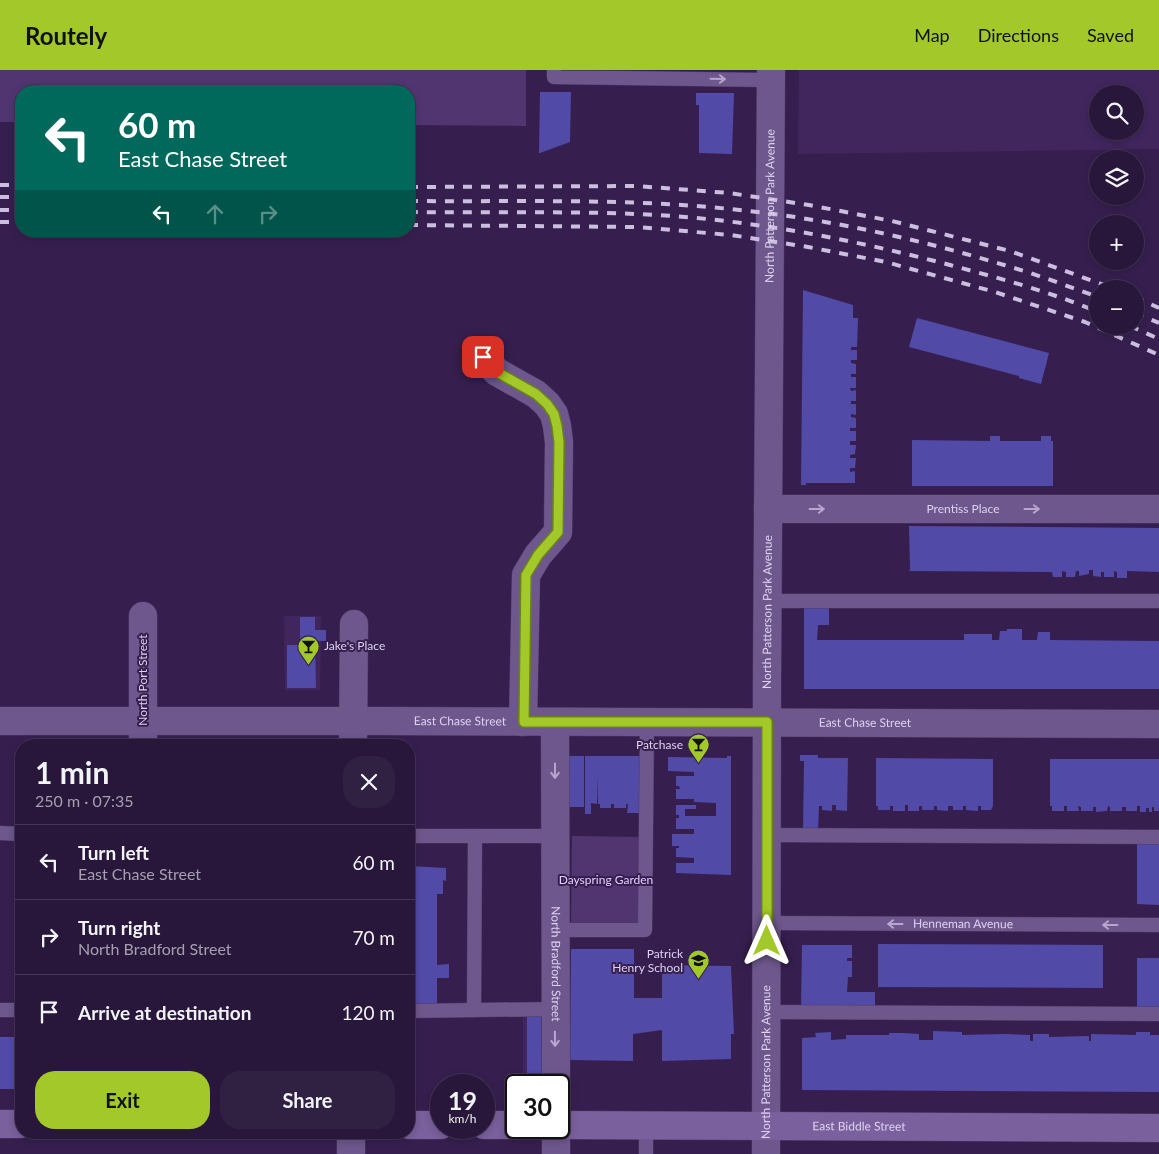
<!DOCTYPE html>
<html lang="en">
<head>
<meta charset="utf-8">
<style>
	:root { --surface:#28173b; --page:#302042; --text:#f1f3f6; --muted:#a59faf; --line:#443655; --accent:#a2c929 }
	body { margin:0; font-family:Lato,sans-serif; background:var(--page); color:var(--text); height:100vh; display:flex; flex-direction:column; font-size:19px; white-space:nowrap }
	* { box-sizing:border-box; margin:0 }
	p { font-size:16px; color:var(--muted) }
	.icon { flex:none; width:28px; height:28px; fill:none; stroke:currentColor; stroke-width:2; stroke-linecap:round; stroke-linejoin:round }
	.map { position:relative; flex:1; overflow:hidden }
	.sheet { position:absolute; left:15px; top:669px; width:400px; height:400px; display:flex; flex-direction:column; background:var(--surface); border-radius:20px; box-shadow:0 2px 8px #0003,0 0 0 1px var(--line) }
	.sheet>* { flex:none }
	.guide { position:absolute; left:15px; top:15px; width:400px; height:152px; border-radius:20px; box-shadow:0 2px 8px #0003,0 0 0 1px var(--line); background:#00695c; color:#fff; overflow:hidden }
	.controls { position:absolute; left:1089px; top:15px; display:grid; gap:10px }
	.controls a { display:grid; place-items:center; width:55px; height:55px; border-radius:50%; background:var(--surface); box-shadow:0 2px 8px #0003,0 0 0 1px var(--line); font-size:25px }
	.speed { position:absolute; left:430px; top:1004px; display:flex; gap:10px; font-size:25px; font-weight:700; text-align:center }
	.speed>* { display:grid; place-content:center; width:65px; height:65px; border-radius:50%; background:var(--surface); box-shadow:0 2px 8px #0003,0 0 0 1px var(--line); line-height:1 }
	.speed small { font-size:12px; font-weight:400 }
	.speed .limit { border:2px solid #111; border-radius:8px; background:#fff; color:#111 }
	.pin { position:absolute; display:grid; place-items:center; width:42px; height:42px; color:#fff; margin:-21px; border-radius:10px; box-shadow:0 2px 8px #0006 }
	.me { position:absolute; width:55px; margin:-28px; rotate:0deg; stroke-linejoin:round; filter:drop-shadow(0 0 4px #0008) }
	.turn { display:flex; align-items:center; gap:18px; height:105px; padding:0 20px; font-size:22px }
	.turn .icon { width:65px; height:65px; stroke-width:2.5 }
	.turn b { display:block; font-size:35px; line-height:42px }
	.lanes { display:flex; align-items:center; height:48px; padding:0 20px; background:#0003; justify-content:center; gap:25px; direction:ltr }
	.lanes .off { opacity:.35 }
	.round { display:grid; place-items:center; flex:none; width:52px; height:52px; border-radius:20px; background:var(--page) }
	.headline { display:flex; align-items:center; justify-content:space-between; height:85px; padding:0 20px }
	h1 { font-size:30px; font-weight:700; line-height:38px }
	.primary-button { display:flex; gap:10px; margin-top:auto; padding:10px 20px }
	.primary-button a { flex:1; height:58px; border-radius:20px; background:var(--accent); color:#111; font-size:20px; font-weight:700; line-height:58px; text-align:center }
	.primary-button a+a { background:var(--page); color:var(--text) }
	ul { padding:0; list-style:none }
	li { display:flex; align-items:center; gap:15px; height:75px; padding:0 20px; border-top:1px solid var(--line) }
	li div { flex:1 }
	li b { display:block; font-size:19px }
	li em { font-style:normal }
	header { display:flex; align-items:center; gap:30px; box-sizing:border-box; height:70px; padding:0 25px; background:var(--accent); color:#111 }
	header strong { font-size:24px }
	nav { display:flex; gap:28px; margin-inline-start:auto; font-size:18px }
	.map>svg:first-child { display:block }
</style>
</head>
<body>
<header>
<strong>Routely</strong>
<nav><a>Map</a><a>Directions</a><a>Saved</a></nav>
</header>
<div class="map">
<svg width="1159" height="1084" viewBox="0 0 1159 1084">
	<rect width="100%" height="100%" fill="#361f4f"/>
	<g fill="#40265d" fill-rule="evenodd">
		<path d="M799,0H1159V79L798,84ZM1098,24H1135V61H1098Z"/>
		<path d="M284,546H321L320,620H285Z"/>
		<path d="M523,945H542L543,1015H523Z"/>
	</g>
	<g fill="#513571">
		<path d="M0,0H526V56L409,55V21H21V52H0Z"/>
		<path d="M572,766L641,767L640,853H571Z"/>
	</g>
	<g fill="#524aa7">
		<path d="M540,22H571L570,72L540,83H539Z"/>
		<path d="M696,23H734L732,84L699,83V35H696Z"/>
		<path d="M803,220L853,235V248H858L857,277H851V280H857V290H851V293L856,294V304H851V307H856V318H850L851,321L856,320V331H851V334H856V345L851,344V347L856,348V358H850V361H856V371H850V375H856L855,384L850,385V388H856L855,398H850V402L855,401V413H806V415H801Z"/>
		<path d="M917,248L1049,283L1041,314L1019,308V306L909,277Z"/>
		<path d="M990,366H1000V371H1041V366H1051V371H1053V416H912V370L990,371Z"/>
		<path d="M909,456L1159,458V502L1127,501V508H1117V502L1114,501V507H1104V502H1101V507L1093,506V500H1089V504L1079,506V501H1076L1075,507H1066V502L1062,501V507H1053L1052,502L909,501L910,499Z"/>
		<path d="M804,536H829V555H818L817,570H964V564H992V570H999L1000,561H1007V559H1022V570H1037L1038,562H1050V570L1159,571V619H804Z"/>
		<path d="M300,547H315V560H326V571H315L316,618H287V575H300Z"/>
		<path d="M800,685H818V688H848L847,741L836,740V735H832V741L822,740V736H819L818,761H803L804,691H800Z"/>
		<path d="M568,686H584V737H569Z"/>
		<path d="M585,686H643L642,743H627L628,734H626V738H614V734H611V738H600V734H598L597,707V734L591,733V744H585Z"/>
		<path d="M727,686H731V805L676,803V793H694V788L676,787V778H679V776H672V764H694V759H676V748H679V745H676V735H696V739H685V746H716V733L694,732V729H676V719H680L679,716H676V706H694V702L668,701V687L727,688Z"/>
		<path d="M876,688L993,689V736L991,740H981V736H978V741L966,740V736H963V740H953V736H948V741L937,740V736H934V740H922V736H919V741H908V735H905V741H893V736H890V740H878V736H876Z"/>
		<path d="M1050,689H1159V741H1154V737H1152V742H1149V738H1146V742H1140V736H1137V741H1126V737H1122V741H1110V737L1108,736L1107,741L1096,742V737H1093V741H1081V737L1078,736L1079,741H1067V736H1064V741H1052V736H1050Z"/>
		<path d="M1137,771L1159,772V835L1137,834Z"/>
		<path d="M409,796L446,798V811L443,810V824H437V895L449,894V908H437V936H409Z"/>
		<path d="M878,874L1103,875V918L878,917Z"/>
		<path d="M802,875H852V888H847V891H852V907H848L847,922H875V938H801Z"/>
		<path d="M571,879H634V928H662V895L731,896L734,964H731V989L662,991V960L633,964V991L570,990Z"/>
		<rect x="1137" y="888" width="22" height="50"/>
		<path d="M527,946H541L542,1015H527Z"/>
		<path d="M933,961L962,962V965L1005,964L1030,965V971H1033V964H1049V967L1089,966V971H1091V964L1136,965V962H1150V965H1159V1022L802,1020V968L816,967L815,963L831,962V970L846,969V965H889V963H904L919,964V970H933Z"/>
		<rect x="0" y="967" width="21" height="52"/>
	</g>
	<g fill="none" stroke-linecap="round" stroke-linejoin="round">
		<defs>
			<g id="lane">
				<path d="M554,0V7L771,10"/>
				<path d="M768,531H1159"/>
				<path d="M0,763L21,764"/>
				<path d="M767,765L1159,767"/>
				<path d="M409,766H555"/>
				<path id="s1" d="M767,853L1159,855"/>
				<path d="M554,860H645L647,652"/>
				<path d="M0,940H21"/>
				<path d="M474,940L475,767"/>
				<path d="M409,941L554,939"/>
				<path d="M767,942L1159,944"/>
				<path d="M646,1084V1056"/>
			</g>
			<g id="street">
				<path d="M483,287L497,302L536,324L547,334L554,344L557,356L559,372L558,462L538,485L526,505L523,652"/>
				<path id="s2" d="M768,439H1159"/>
				<path id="s3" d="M0,651H381L1159,654"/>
				<path id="s4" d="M555,653L556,1015"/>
				<path d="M143,675V546"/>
				<path d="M353,675L354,554"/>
				<path d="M351,1084V1062"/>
				<path d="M556,1084V1058"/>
				<path id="s5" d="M766,1084L767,606L771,0"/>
			</g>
			<g id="secondary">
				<path d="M0,1054H21"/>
				<path d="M409,1055H441"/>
				<path d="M484,1055H516"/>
				<path id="s6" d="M559,1055L1159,1058"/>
			</g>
		</defs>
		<use href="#lane" stroke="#4f3a65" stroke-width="15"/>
		<use href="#street" stroke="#4f3a65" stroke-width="29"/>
		<use href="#secondary" stroke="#4f3a65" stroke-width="29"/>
		<use href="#lane" stroke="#6e578c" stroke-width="14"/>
		<use href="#street" stroke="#6e578c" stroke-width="28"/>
		<use href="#secondary" stroke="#7a609c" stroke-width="28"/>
		<g stroke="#ccbedf" stroke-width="4" stroke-dasharray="9 9" stroke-linecap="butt">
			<path d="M0,115H21"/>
			<path d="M409,117L637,116L729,123L809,135L892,151L1010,181L1115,219"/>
			<path d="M0,127H21"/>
			<path d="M409,131C516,132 624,128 730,139C823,148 915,168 1004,195C1036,204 1067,216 1098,227"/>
			<path d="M0,140H21"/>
			<path d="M409,142C484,143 561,141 636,144C742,148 847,168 950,195C999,208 1051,222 1098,242"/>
			<path d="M0,152H21"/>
			<path d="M409,155L636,157L731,165L808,177L886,192L995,222L1085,252L1159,285"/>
			<path d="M1135,227L1159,238"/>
			<path d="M1135,243L1159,253"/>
			<path d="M1130,256L1159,269"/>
		</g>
	</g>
	<defs><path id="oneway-shaft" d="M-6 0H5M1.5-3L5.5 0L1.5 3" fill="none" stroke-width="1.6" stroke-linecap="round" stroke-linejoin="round" transform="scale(1.25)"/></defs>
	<g stroke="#b7a7ce">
		<use href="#oneway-shaft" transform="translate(718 9) rotate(1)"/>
		<use href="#oneway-shaft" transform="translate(817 439)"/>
		<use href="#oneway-shaft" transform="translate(1032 439)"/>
		<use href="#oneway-shaft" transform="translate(555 701) rotate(90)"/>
		<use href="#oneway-shaft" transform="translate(895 854) rotate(-180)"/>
		<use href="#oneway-shaft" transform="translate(1110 855) rotate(-180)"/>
		<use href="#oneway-shaft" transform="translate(555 969) rotate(89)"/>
	</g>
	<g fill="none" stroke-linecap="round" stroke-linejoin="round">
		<defs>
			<path id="route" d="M483,287L497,302L536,324L547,334L554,344L557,356L559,372L558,462L538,485L526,505L524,652H767V871"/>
		</defs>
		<use href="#route" stroke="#69831b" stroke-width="12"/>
		<use href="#route" stroke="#a2c929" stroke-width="9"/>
	</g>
	<defs>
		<symbol id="bar-pin" viewBox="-11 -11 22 30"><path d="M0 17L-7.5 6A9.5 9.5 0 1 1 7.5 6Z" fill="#a2c929" stroke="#361f4f"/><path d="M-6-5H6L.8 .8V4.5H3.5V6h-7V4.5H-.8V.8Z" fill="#111"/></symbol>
		<symbol id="school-pin" viewBox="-11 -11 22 30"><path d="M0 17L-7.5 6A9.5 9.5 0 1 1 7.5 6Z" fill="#a2c929" stroke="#361f4f"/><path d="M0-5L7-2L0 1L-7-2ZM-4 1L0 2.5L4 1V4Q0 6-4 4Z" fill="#111"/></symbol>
	</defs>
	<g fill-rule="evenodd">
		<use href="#bar-pin" x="296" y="564" width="25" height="34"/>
		<use href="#bar-pin" x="686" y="662" width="25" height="34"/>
		<use href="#school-pin" x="686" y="878" width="25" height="34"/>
	</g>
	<g text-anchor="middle" stroke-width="4" stroke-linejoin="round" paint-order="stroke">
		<g font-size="12" fill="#ded2f1" stroke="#361f4f">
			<text dy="4" stroke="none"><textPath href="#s5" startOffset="948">North Patterson Park Avenue</textPath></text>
			<text dy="4" stroke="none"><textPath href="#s2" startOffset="195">Prentiss Place</textPath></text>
			<text dy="4" stroke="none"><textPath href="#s5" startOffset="542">North Patterson Park Avenue</textPath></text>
			<text transform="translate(143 610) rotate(-90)" y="4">North Port Street</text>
			<text dy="4" stroke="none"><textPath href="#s3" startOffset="460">East Chase Street</textPath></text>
			<text dy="4" stroke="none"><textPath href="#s3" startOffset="865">East Chase Street</textPath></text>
			<text dy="4" stroke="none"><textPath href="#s1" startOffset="196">Henneman Avenue</textPath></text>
			<text dy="4" stroke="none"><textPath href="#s4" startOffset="241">North Bradford Street</textPath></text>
			<text dy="4" stroke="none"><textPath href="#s5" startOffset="92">North Patterson Park Avenue</textPath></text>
			<text dy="4" stroke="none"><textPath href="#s6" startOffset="300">East Biddle Street</textPath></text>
		</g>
		<g font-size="12" fill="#ded2f1" stroke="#361f4f" text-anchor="end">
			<text x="324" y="580" text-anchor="start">Jake's Place</text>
			<text x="683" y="679">Patchase</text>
			<text x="683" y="888">Patrick<tspan x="683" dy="14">Henry School</tspan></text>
		</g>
		<g font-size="12" fill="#e1cdfe" stroke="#361f4f">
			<text x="606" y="814">Dayspring Garden</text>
		</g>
	</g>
</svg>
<div class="controls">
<a><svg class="icon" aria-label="search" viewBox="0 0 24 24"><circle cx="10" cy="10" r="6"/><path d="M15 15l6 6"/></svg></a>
<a><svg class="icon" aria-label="layers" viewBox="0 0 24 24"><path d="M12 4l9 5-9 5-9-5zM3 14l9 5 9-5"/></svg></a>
<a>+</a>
<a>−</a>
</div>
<div class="speed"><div>19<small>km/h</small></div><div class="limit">30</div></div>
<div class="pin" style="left:483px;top:287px;background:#d93025"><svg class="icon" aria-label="arrive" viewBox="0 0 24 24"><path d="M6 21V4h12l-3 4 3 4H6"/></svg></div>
<svg class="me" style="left:767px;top:871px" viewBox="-20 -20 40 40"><path d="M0-17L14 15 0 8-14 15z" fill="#a2c929" stroke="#fff" stroke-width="4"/></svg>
<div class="guide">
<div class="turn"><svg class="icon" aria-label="left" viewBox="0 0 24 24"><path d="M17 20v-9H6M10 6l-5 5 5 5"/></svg><div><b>60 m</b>East Chase Street</div></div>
<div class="lanes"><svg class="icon" aria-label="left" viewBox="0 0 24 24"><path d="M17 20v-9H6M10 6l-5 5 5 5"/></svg><svg class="icon off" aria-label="ahead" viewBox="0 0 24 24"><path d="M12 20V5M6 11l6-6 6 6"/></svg><svg class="icon off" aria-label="right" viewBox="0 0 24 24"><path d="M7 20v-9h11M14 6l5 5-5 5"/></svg></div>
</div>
<section class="sheet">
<div class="headline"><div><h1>1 min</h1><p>250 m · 07:35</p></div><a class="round"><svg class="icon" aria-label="close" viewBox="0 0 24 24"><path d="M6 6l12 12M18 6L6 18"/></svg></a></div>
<ul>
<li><svg class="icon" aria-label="left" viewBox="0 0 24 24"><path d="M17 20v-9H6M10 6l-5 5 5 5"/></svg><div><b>Turn left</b><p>East Chase Street</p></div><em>60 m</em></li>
<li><svg class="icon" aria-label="right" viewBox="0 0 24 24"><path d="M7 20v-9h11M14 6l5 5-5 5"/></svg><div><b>Turn right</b><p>North Bradford Street</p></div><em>70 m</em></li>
<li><svg class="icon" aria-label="arrive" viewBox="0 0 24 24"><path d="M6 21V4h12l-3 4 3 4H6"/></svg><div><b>Arrive at destination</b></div><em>120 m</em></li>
</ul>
<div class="primary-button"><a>Exit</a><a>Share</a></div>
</section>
</div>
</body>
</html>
